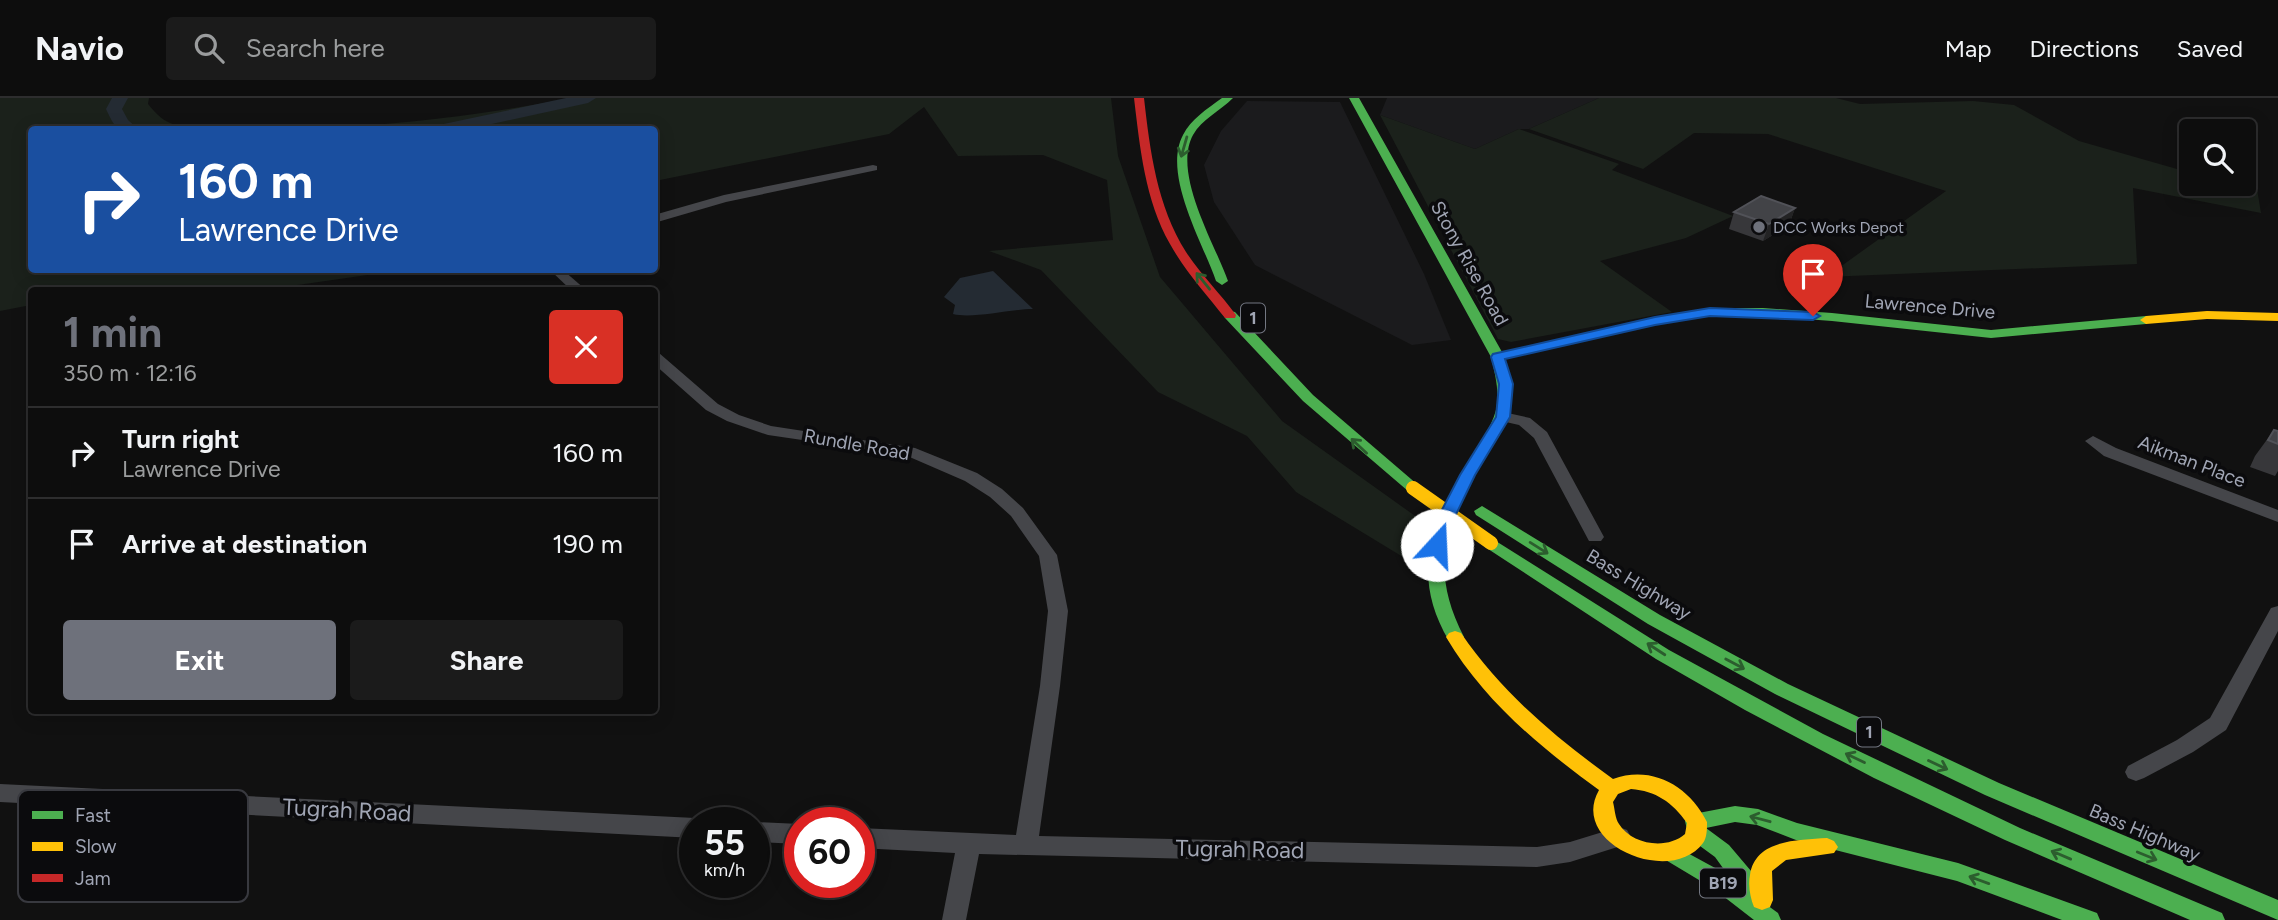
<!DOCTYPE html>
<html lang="en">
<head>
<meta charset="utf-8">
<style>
	:root { --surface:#0d0d0d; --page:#1b1b1b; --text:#f1f3f6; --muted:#9a9c9d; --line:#2d2d2e; --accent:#6e717b }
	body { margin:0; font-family:Figtree,sans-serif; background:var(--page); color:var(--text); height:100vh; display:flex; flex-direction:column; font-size:26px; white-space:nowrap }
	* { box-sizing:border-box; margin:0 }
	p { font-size:23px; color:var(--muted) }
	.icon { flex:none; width:38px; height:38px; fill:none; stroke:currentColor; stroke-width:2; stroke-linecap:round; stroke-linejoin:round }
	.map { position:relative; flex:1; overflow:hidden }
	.panel { position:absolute; left:28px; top:189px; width:630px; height:427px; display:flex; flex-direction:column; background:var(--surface); border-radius:7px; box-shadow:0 4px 18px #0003,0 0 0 2px var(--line) }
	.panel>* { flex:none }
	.top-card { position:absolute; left:28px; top:28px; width:630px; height:147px; border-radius:7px; box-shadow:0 4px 18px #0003,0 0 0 2px var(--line); background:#1a4fa0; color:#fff; overflow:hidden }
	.controls { position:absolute; left:2179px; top:21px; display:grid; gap:14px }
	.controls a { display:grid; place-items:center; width:77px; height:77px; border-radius:7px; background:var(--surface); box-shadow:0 4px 18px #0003,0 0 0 2px var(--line); font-size:35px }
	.speed { position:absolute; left:679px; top:709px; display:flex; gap:14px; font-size:35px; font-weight:700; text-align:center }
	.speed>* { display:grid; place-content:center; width:91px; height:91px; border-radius:50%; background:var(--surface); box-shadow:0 4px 18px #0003,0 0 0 2px var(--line); line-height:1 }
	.speed small { font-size:18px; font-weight:400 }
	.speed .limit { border:10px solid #d22; background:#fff; color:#111 }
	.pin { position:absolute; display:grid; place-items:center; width:60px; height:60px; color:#fff; margin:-72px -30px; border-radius:50% 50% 50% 0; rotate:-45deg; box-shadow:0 0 7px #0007 }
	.pin .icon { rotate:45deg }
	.me { position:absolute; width:77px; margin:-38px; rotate:20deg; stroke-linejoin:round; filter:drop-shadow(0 0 5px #0008) }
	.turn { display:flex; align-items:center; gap:24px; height:147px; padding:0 35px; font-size:32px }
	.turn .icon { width:91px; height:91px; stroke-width:2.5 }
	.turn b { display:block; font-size:49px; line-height:60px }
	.round { display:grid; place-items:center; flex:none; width:74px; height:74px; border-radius:7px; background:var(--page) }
	.headline { display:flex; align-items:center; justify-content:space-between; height:119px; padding:0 35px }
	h1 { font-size:42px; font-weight:700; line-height:52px; color:var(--accent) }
	.action { display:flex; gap:14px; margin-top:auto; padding:14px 35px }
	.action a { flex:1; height:80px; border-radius:7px; background:var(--accent); color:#fff; font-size:28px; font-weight:700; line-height:80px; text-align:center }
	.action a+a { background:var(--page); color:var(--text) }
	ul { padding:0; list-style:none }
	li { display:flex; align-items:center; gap:21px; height:91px; padding:0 35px; border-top:2px solid var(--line) }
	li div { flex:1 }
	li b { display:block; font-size:26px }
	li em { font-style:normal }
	header { display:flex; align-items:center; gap:42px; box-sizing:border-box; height:98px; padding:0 35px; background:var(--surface); border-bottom:2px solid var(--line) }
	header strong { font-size:33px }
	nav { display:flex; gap:38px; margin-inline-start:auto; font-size:24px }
	.search { width:490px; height:63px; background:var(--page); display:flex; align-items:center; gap:18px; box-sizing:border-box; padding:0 24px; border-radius:7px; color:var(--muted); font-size:26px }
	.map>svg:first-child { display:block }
</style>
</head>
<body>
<header>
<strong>Navio</strong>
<div class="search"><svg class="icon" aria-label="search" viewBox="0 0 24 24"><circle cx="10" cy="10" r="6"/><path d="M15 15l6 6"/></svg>Search here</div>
<nav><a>Map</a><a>Directions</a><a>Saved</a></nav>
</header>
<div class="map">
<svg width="2278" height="822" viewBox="0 0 2278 822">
	<rect width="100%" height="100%" fill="#111"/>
	<g fill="#1b1b1d">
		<path d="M1387,0H1599L1529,31H1519L1475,51L1380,17Z"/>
		<path d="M1247,3L1340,4L1424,176L1451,242L1412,247L1255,167L1214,104L1204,67L1221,33Z"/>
	</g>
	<g fill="#1b211b">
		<path d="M0,0H149L148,6C166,29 177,28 205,31L32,32V172H402L263,192H32L31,207L0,213Z"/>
		<path d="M572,0H1111L1118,58L1160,179L1282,323L1418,420L1403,459L1296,394L1247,338L1158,294L1041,172L989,153L1113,142L1107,82L1043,57L958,58L924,9L889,36L655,83L654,32L308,31C398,27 483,17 572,0Z"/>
		<path d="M1599,0H1836L1860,6L1973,3L2014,7L2079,43L2191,75V86H2234L2257,91L2261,115L2133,90L2137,166L1826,179L1946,93L1768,36L1694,35L1643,71L1529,31Z"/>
		<path d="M1380,17L1475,51L1519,31L1619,66L1612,72L1733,118L1686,140L1600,163L1672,214L1511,244L1498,241Z"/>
	</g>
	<path fill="#242b33" d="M993,173L1033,211C1010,211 973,221 953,216L955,207L944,199L960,180Z"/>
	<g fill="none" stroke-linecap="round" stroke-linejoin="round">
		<g fill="#242b33" fill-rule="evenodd">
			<path d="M112,0H128L122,11L128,22L139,32C116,32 116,32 106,11Z"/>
			<path d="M566,0H596L588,5L464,32H431L439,27Z"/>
		</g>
		<g fill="#45464a" fill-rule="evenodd">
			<path d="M873,67L877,68V72L726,104L654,125V117L724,97Z"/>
			<path d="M550,172H563L586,192H571Z"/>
			<path d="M654,254L659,255L718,306L739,317L771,328L915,350L977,375L1002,391L1023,410L1057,457L1068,513L1060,588L1039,738L1537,749L1570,744L1619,729L1627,732L1631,739L1627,746L1570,764L1537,769L979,756L966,822H942L955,755L859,750V730L1016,737L1040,588L1048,513L1039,458L1011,418L990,399L965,383L905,357L768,337L727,323L706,312L654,266Z"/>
			<path d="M1503,314L1530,320L1547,334L1604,439L1601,443H1589L1534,340L1519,327L1497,322L1495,319Z"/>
			<path d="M2093,338L2116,350L2278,412V424L2104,358L2085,343Z"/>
			<path d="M2278,508V533L2226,632L2193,654L2144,680L2136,683L2128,680L2125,674L2128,668L2177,642L2210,620L2271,510Z"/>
			<path d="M0,686L695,720L704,724H695V740L0,704Z"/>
			<path d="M754,724L800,726V746L754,744Z"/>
		</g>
		<g fill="#4caf50" fill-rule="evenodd">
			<path d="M1222,0H1233C1220,13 1202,21 1193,37C1172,75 1215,146 1228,183L1222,187L1216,183C1203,145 1162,76 1183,37C1191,21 1207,11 1222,0Z"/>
			<path d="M1349,0H1359L1502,254L1655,219L1711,210H1763L1832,215L1991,232L2146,218L2152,222L2146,226L1991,240L1832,223L1763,218H1711L1655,227L1505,261C1509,277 1513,293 1511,309C1507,329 1494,345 1484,362C1446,426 1428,469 1464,539L1461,543H1449C1410,477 1431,425 1468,364C1478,347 1491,331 1496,312C1500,294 1495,276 1491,259Z"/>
			<path d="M1230,213L1235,214L1313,297L1418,387L1421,390L1418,393H1408L1303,303L1225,220L1224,217Z"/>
			<path d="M1482,408L1660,517L1788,586L1999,685L2278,802V822L1985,697L1775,596L1648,526L1476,417L1474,413Z"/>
			<path d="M1491,440L1669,552L1823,636L2020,730L2222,815L2225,822H2190L2005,742L1874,680L1745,612L1656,561L1485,449L1483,445Z"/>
			<path d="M1735,708L1758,711L1797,725L1958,765L2097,815L2100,822H2062L1957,783L1796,742L1757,727L1735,724L1706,730L1729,747L1768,793L1771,800L1767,807L1778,815L1781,822H1754L1714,791L1664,761L1660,755L1664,749L1671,746L1728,777L1715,759L1689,740L1685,723L1688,717Z"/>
		</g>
		<g fill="#ffc107" fill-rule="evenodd">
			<path d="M2207,213L2278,215V223L2207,221L2146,226L2140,222L2146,218Z"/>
			<path d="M1455,533L1461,535C1502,595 1555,639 1613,681C1652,667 1689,688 1707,724C1707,731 1707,740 1703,745C1671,789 1568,746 1599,692C1540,649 1484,603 1446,539L1449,535ZM1631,691C1656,693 1672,704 1687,725L1685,736C1667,752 1632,747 1619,726C1615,720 1615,712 1613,704L1618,696Z"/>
			<path d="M1827,740L1834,743L1838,749L1834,755L1786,762L1772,773L1773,802L1770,809L1762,812L1754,809C1750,799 1748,787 1750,777C1755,741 1799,742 1827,740Z"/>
		</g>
		<path fill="#c62828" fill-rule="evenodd" d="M1134,0H1144C1150,53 1157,108 1186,154C1201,177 1220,195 1236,217L1235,220H1225C1206,196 1185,173 1170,146C1145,102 1140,50 1134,0Z"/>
		<path stroke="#ffc107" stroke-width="14" d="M1413,390L1491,445"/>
	</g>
	<g fill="#37373a">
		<path d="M1795,110L1789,127L1763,143L1729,131L1734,114Z"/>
		<path d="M2274,332L2278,333V373L2275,378L2250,369L2255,358Z"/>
	</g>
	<path fill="#232324" d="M1795,110L1789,127L1763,143L1769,126Z"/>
	<g fill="#424347" stroke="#515258" stroke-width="2">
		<path d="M1761,98L1795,110L1769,126L1734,114Z"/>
		<path d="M2274,332L2278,333V346L2268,342Z"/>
	</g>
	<defs><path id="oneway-shaft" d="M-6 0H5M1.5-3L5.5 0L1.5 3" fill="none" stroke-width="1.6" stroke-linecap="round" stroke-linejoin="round" transform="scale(1.75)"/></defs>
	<g stroke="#2c5d2e">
		<use href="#oneway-shaft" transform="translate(1184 49) rotate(106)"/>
		<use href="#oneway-shaft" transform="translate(1203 183) rotate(-129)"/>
		<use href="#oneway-shaft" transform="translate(1359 348) rotate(-137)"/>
		<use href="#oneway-shaft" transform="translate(1539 450) rotate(32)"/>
		<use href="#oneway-shaft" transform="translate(1656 551) rotate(-147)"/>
		<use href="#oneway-shaft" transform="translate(1735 566) rotate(28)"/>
		<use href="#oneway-shaft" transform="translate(1855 660) rotate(-154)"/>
		<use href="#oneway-shaft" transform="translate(1938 667) rotate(25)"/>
		<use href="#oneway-shaft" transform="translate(1760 721) rotate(-165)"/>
		<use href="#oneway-shaft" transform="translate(2061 757) rotate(-157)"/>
		<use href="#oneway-shaft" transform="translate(2147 758) rotate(22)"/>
		<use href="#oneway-shaft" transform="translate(1979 782) rotate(-160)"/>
	</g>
	<path fill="#1a73e8" stroke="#114b97" stroke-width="2" d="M1710,210L1813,214L1820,218L1813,222L1710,218L1655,227L1505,261L1513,286L1510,319L1475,377L1448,433L1443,451H1431L1429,447L1431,433L1460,377L1496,319L1499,286L1491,259L1493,256L1655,219Z"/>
	<circle fill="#6e717b" stroke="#0b0b0d" stroke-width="2.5" cx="1759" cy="129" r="7"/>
	<g text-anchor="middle" stroke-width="7" stroke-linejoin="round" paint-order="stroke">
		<g font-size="16" fill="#a0a5b4" stroke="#0b0b0d" text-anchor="start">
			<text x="1773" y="135">DCC Works Depot</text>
		</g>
		<g fill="#0b0b0d" stroke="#737782" stroke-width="2">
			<rect x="1241" y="205.5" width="24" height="29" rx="5"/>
			<rect x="1857" y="619.5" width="24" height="29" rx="5"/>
			<rect x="1700" y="770.5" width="46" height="29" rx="5"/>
		</g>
		<g font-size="18" font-weight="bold" fill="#a0a5b4">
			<text x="1253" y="226">1</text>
			<text x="1869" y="640">1</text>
			<text x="1723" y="791">B19</text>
		</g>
		<g font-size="19" fill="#a0a5b4" stroke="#0b0b0d">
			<text transform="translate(1470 165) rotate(61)" y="7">Stony Rise Road</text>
			<text transform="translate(1930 208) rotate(5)" y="7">Lawrence Drive</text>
			<text transform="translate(857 346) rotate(10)" y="7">Rundle Road</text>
			<text transform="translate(2192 363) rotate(21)" y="7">Aikman Place</text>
			<text transform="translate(1639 486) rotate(31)" y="7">Bass Highway</text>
			<text transform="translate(2145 734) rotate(23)" y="7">Bass Highway</text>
		</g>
		<g font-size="23" fill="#a0a5b4" stroke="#0b0b0d">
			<text transform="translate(347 712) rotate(3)" y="8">Tugrah Road</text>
			<text transform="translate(1240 751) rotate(1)" y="8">Tugrah Road</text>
		</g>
	</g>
	<rect x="18" y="692" width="230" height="112" rx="10" fill="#0b0b0d" stroke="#38393f" stroke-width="2"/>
	<rect x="32" y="713" width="31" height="8" fill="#4caf50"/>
	<rect x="32" y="744" width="31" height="9" fill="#ffc107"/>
	<rect x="32" y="776" width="31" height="8" fill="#c62828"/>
	<g font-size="19" fill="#a0a5b4">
		<text x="75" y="724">Fast</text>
		<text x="75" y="755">Slow</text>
		<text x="75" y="787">Jam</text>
	</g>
</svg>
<div class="controls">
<a><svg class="icon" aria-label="search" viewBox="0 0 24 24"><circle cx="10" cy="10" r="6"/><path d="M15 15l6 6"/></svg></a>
</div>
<div class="speed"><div>55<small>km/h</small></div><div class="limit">60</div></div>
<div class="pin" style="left:1813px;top:218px;background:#d93025"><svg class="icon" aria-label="arrive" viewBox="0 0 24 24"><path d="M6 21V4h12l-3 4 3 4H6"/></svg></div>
<svg class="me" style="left:1437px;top:447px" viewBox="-20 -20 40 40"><circle r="19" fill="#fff"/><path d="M0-13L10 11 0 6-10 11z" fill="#1a73e8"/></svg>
<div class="top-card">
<div class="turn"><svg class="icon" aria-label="right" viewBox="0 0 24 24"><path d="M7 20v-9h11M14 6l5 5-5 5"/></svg><div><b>160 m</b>Lawrence Drive</div></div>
</div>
<section class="panel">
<div class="headline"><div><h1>1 min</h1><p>350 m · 12:16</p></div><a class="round" style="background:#d93025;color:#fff"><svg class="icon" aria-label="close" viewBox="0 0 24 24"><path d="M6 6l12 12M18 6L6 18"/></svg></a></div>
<ul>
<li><svg class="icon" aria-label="right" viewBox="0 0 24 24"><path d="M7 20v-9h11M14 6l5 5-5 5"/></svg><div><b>Turn right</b><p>Lawrence Drive</p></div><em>160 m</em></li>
<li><svg class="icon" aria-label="arrive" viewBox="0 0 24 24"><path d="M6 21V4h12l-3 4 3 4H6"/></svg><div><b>Arrive at destination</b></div><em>190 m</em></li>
</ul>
<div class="action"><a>Exit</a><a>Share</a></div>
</section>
</div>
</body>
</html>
